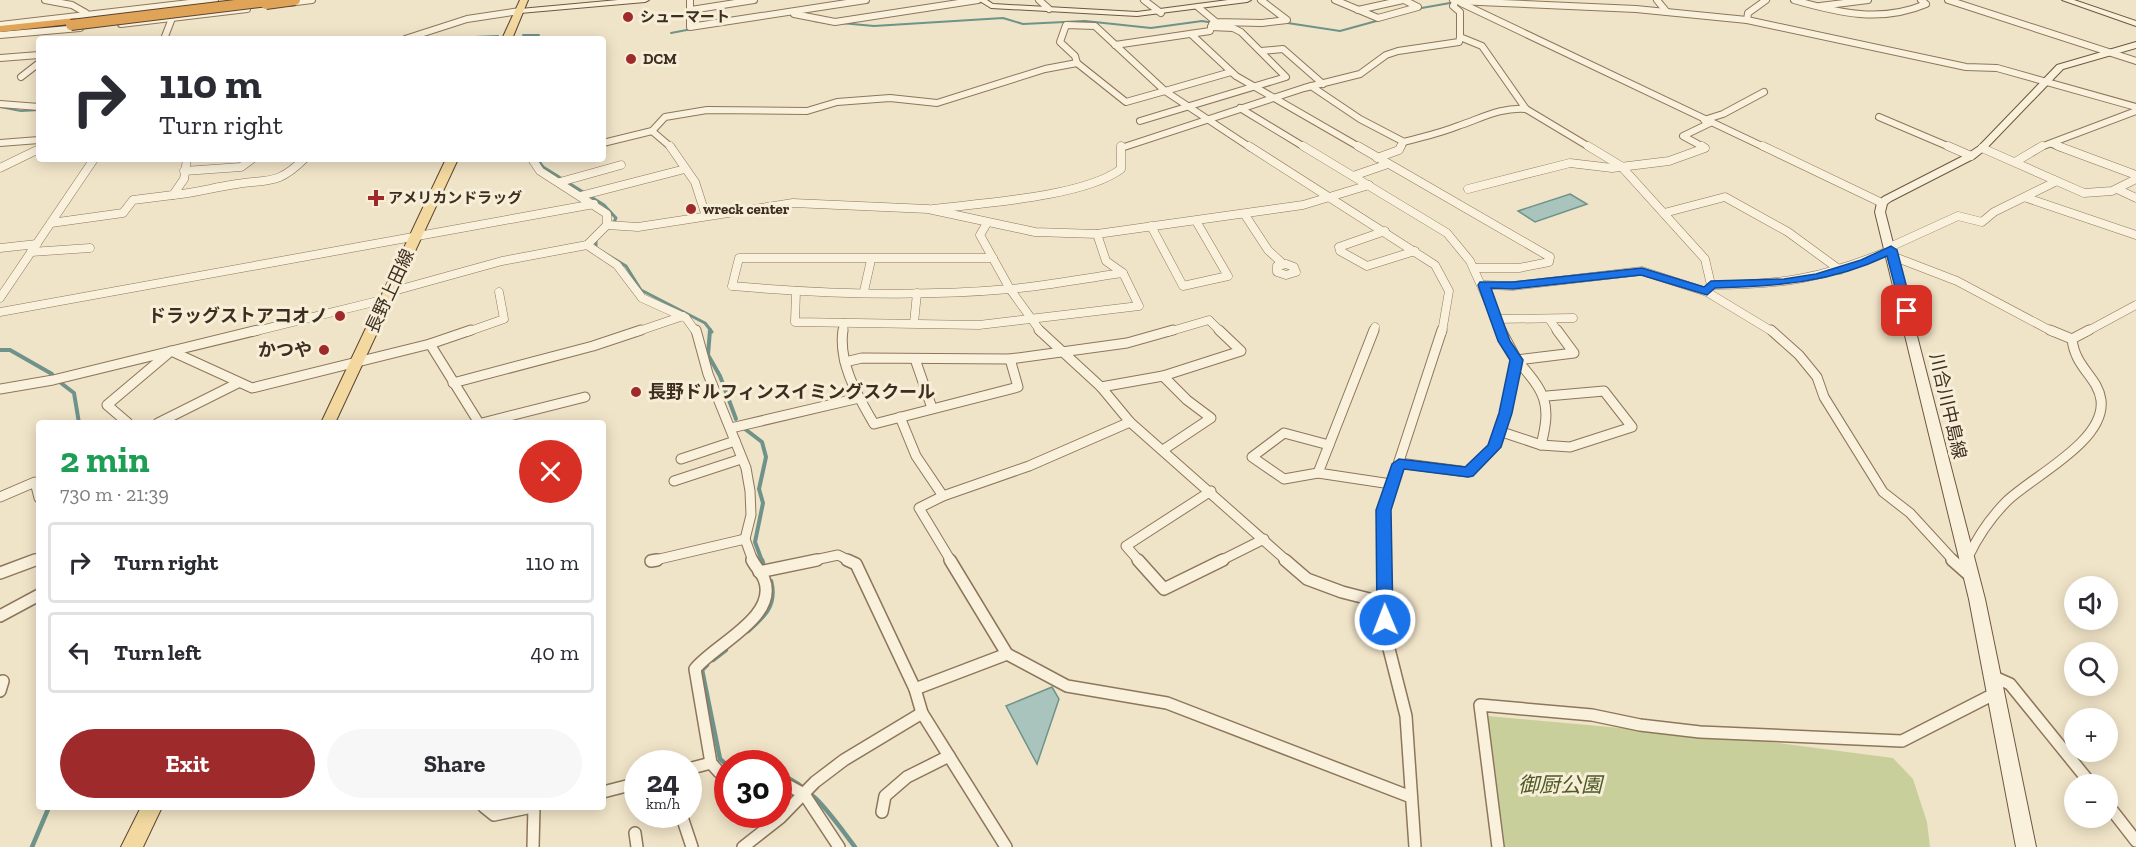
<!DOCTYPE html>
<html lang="en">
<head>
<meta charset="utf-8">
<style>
	:root { --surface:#fff; --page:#f7f7f7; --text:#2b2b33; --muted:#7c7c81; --line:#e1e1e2; --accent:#9e2a2b }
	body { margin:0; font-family:"Zilla Slab","Noto Sans JP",serif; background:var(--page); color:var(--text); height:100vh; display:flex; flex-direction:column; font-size:22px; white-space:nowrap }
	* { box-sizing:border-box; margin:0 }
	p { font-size:20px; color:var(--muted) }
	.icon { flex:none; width:33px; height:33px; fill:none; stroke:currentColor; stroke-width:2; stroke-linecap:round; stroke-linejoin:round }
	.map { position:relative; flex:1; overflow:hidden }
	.details { position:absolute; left:36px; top:420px; width:570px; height:390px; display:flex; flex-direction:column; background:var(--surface); border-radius:6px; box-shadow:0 3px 15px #0003 }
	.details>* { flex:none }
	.hud { position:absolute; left:36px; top:36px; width:570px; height:126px; border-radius:6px; box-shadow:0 3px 15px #0003; background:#fff; color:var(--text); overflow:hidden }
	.buttons { position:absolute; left:2064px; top:576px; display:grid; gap:12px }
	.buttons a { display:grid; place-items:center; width:54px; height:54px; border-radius:50%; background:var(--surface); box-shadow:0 3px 15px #0003; font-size:30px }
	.speed { position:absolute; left:624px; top:750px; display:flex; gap:12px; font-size:30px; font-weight:700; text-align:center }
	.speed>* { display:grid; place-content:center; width:78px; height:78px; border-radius:50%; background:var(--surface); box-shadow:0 3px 15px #0003; line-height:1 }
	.speed small { font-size:15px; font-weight:400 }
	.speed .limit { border:9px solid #d22; background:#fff; color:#111 }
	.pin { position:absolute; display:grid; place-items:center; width:51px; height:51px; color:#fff; margin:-26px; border-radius:12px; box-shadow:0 3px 9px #0006 }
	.me { position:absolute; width:66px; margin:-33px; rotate:359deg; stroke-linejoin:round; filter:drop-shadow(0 0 4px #0008) }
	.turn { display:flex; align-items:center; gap:21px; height:126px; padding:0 24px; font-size:27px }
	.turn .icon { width:78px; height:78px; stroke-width:2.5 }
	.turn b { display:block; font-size:42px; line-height:51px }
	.round { display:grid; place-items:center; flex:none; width:63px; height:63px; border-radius:32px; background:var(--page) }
	.headline { display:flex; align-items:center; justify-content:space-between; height:102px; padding:0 24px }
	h1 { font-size:36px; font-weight:700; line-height:45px; color:#1e9e55 }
	.action { display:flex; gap:12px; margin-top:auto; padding:12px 24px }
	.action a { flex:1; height:69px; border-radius:36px; background:var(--accent); color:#fff; font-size:24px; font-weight:700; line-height:69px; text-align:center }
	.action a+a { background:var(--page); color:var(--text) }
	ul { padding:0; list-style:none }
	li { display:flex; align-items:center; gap:18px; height:81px; margin:0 12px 9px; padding:0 12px; border:3px solid var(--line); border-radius:6px }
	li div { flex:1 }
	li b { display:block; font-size:22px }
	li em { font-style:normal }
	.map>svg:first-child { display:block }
</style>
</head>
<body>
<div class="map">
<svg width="2136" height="847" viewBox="0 0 2136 847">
	<rect width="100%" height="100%" fill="#f0e4c8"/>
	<path fill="#c9cf9b" d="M1488,716L1754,740L1893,758L1913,779L1927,822L1930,847H1505Z"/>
	<g fill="#a9c4bc" stroke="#6f938a" stroke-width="1.5">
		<path d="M1570,194L1587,204L1535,222L1518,211Z"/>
		<path d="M1052,687L1059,699L1037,764L1006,706Z"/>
	</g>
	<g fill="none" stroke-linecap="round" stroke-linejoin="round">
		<g stroke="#6f938a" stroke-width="2">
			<path d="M1416,9L1450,3"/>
			<path d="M814,21L833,24"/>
			<path d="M1281,22L1340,31L1380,20"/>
			<path d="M841,23L874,26L1003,18L1023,24L1085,21L1151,28L1202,21L1214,23"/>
			<path d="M671,33L692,29"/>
			<path d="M523,35H539"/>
			<path d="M429,39L498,36"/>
			<path d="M0,107L21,111L39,110"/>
		</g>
		<g stroke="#6f938a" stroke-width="3">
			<path d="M537,159L543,167L604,205L616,218L613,224"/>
			<path d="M596,240V248L626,266L641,290L705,323L712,332"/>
		</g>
		<g stroke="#6f938a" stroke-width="4">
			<path d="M710,330L708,355L720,376L736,419"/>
			<path d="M0,350H10L52,374"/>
			<path d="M61,383L74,393L79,423"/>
			<path d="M745,429L762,442L766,457L759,489L763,503L755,542L762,561"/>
		</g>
		<g stroke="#6f938a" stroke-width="4.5">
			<path d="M762,560L763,563"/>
			<path d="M748,631C765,616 777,605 771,581"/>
			<path d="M713,660L726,650"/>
			<path d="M707,665L702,670L720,759L728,766"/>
			<path d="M778,773C814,788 832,817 855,847"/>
			<path d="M32,847L49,807"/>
		</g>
		<defs>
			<g id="street-far3">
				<path d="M45,0L72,5L86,13L85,17"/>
				<path d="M690,0V27L866,0"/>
				<path d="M1039,0L1049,9"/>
				<path d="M1144,0L1161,13"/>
				<path d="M1335,0L1378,18L1418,7L1404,0"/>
				<path d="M1453,0L1456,1L1453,6L1460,12V37L1482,46L1526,109"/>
				<path d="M1657,0L1666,11"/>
				<path d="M1794,0C1839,13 1881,23 1926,4L1921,0"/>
				<path d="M1948,0L2136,61"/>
				<path d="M1456,1L1636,9L1747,20L1966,67L1997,68L2136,107"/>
				<path d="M288,3L312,0"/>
				<path d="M1461,3L1766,148"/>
				<path d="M1820,6L1868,0"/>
				<path d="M1198,7L1216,22L1262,23L1287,20L1261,0"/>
				<path d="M691,10L754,0"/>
				<path d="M1358,10L1403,0"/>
				<path d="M794,14L835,22L978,0"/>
				<path d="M1747,20L1748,13L1766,0"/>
				<path d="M121,24L247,9"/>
				<path d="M0,25L215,0"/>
				<path d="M1066,25L1095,26L1165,91L1126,102L1077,63L1075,56L1060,42Z"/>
				<path d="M1191,34L1236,76L1361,148"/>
				<path d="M0,35L80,28"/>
				<path d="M164,39L174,13"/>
				<path d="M405,39L467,19L520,11"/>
				<path d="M1115,45L1210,31L1212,24"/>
				<path d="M1261,51L1283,49L1323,84"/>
				<path d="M0,58L39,55"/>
				<path d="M21,77L39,63"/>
				<path d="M1311,86L1360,119L1404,142"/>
				<path d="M1165,91L1251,148"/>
				<path d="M1165,91L1231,72"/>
				<path d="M0,104L39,107"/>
				<path d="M1240,108L1306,148"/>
				<path d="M1879,117L1952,148"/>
				<path d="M1704,120L1723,114L1764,92"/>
				<path d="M1140,121L1286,77L1241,32L1233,28L1211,27"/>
				<path d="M652,131L672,148"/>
				<path d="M0,143L39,140"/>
				<path d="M603,143L652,131L665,117L707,110L807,111L837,102L890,98L937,103L1045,69L1077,63"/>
				<path d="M2052,144L2062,148"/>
				<path d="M1121,148L1304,88L1360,74L1386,55L1398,51L1459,42L1460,37"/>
				<path d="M1400,148L1404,142C1422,137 1441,133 1458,126C1482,118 1501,107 1526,109L1591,148"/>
				<path d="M1705,148L1683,136L1710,123"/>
				<path d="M2038,148L2136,111"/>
			</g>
			<g id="street-far2">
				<path d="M670,146L695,182L706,216"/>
				<path d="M1249,146L1435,265L1449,291L1442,332"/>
				<path d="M1303,146L1447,233L1470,261L1502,332"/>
				<path d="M1358,146L1550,257L1549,262L1519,268H1476"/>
				<path d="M1763,146L1882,203"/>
				<path d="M1948,146L1971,156"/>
				<path d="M2058,146L2136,175"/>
				<path d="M1982,148L2084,193L2112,191L2136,179"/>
				<path d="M1377,158L1399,150L1401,146"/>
				<path d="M532,159L540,171L607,214V225L587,245L617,265L642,298L686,318L696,332"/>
				<path d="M2015,162L2042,146"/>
				<path d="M0,168L39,149"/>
				<path d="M184,171L241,167L252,159"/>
				<path d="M1353,176L1388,164"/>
				<path d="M560,182L621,165"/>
				<path d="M1468,189L1570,163L1612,168L1669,161L1705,148L1702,146"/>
				<path d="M2119,190L2136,198"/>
				<path d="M173,195C195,193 215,187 237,184C269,179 278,185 304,159"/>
				<path d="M580,196L685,169"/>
				<path d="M2027,198L2136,235"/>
				<path d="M933,209C981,203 1084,197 1121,169V146"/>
				<path d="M1664,213L1725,197L1788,232L1840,270"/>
				<path d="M1245,215L1268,250L1283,264"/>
				<path d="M51,223L123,213L133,200L173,195L184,179L187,159"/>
				<path d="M987,223L980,235L1010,289L1041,332"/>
				<path d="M607,225L638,227L793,203L928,209L1035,232L1097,234L1303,205L1369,185"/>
				<path d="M1151,226L1183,286L1228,276L1196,221"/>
				<path d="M1385,231L1339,247L1340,251L1367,266L1415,251"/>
				<path d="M1890,247L1958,216L1982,222L1994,212L2055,182"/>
				<path d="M0,248L37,244"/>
				<path d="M31,252L90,248"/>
				<path d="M1892,256L1957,281L2053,332"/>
				<path d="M993,258H739L732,286C824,294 918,297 1010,289C1048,286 1085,278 1123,273"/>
				<path d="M1286,264L1294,267L1296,272L1286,275L1277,272V266Z"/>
				<path d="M1484,285L1513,286L1642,271L1707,292L1711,285L1705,259L1621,166L1588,146"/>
				<path d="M1711,285C1784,285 1823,278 1891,250"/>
				<path d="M796,291L795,322L979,325L1139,306L1123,273L1106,261L1097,234"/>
				<path d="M864,291L871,260"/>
				<path d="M390,292L502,261L587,245"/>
				<path d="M1707,292L1773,332"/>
				<path d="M0,298L94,159"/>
				<path d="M0,312L594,204"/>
				<path d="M1495,319L1573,318"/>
				<path d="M1550,320L1558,332"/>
				<path d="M914,323L917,293"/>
				<path d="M252,332L386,299"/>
				<path d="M467,332L504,319L499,292"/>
				<path d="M636,332L683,316"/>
				<path d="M843,332L844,323"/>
				<path d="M1168,332L1209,320L1221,332"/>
				<path d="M1373,332L1375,327"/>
				<path d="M2086,332L2136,305"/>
			</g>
			<g id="street-far1">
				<path d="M696,330L708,374L746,468L750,491L751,515L745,539L753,561"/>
				<path d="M843,330C838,364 858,396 874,424L1018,387L1010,359"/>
				<path d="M1039,330L1101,387L1130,422L1287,561"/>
				<path d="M1374,330L1318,473L1391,484"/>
				<path d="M1501,330L1517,360L1574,353L1557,330"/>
				<path d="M1771,330L1799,355L1817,377L1824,397L1883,492L1910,513L1954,561"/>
				<path d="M2050,330L2072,339"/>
				<path d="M430,344L471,330"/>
				<path d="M915,359L932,408"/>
				<path d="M1517,360C1545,393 1552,402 1541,445"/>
				<path d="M845,362L862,358L1010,359L1127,343L1173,330"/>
				<path d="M1163,376L1187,400L1211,418L1163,450"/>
				<path d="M453,383L593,346L641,330"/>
				<path d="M1101,387L1163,376L1241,351L1219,330"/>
				<path d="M0,389L53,380L258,330"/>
				<path d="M900,417L916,456L943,496"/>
				<path d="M128,423L107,405L171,351L252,388L430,344L479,423"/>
				<path d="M158,423L238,383"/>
				<path d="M482,423L585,397"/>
				<path d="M731,428L859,398"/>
				<path d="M1499,431L1541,445L1570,447L1632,427L1604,391L1547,396"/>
				<path d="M681,459L735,441"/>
				<path d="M1399,463L1468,472L1494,447L1506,413L1517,360"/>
				<path d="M1318,473L1284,479L1252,457L1284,433L1329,445"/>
				<path d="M674,481L741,459"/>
				<path d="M0,497L35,482L39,498"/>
				<path d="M1968,557C1978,536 1991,517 2007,501C2033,476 2106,441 2101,400C2098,377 2075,368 2072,339L2089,330"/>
				<path d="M31,561L39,558"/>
				<path d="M651,561L745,539"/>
				<path d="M810,561L838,555L850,561"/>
				<path d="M951,561L919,508L943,496L1029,466L1130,422"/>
				<path d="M1139,561L1126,546L1211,491"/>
				<path d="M1220,561L1264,539"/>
				<path d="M1384,561L1383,510L1442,330"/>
			</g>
			<g id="street">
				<path d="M847,560L856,564L915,689L922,713L1006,847"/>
				<path d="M950,560L1007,654L1067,686L1167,703L1411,797"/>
				<path d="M1138,560L1164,589L1223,560"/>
				<path d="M1285,560L1307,579L1342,592L1385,603"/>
				<path d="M1384,560L1386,637L1406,716L1415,847"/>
				<path d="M1952,560L1969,575"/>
				<path d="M651,561L657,560"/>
				<path d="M759,572L817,560"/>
				<path d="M0,573L35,560"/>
				<path d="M0,616L39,595"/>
				<path d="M1994,677L2010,684L2091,784"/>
				<path d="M0,682L3,681L0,691"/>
				<path d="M915,689L1007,654"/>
				<path d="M688,769L711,763"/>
				<path d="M728,774L719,772L711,763L695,669C715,644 779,617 764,579C761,572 755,566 752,560"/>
				<path d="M778,780L804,794L839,847"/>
				<path d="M603,792L638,783"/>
				<path d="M2108,805L2136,841"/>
				<path d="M484,807L494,815L532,807"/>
				<path d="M882,812L885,796L907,777L949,756"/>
				<path d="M681,814L692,847"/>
				<path d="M635,833L637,847"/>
				<path d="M533,847L534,807"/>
				<path d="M743,847L780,818L815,782L844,760L922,713"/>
				<path d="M1498,847L1480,705L1592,715L1640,725L1700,732L1902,741L1996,693"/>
			</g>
			<g id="secondary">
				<path d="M618,0H649L645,2L520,13L516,11L520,9Z"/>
				<path d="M978,0H987L993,4L1137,12L1228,0H1251L1247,2L1137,16L991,8Z"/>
				<path d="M2062,0H2074L2136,21V26Z"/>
				<path d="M2136,42V48L2063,69L1985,150L1975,158L1891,201L1887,204L1885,212L1985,599L2036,847H2016L1969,599L1875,212L1877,203L1883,197L1967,154L1979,146L2057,65Z"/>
			</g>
			<g id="primary">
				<path d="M520,0H528L512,39H502Z"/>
				<path d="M446,159H458L335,423H321Z"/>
				<path d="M141,807H162L143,847H121Z"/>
			</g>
			<path id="highway" d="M75,18L79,19V23L0,32V26Z"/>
		</defs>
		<use href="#street-far3" stroke="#8d765c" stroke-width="8"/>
		<use href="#street-far2" stroke="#8d765c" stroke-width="9"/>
		<use href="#street-far1" stroke="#8d765c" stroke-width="11"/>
		<use href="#street" stroke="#8d765c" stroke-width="14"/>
		<use href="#secondary" stroke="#6f573f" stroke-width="2"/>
		<use href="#primary" stroke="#5b4430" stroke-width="2"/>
		<use href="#highway" stroke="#5b4430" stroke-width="3"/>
		<use href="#street-far3" stroke="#faf1dc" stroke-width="6"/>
		<use href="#street-far2" stroke="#faf1dc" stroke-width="8"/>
		<use href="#street-far1" stroke="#faf1dc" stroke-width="9"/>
		<use href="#street" stroke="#faf1dc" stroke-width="11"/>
		<use href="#secondary" fill="#faf1dc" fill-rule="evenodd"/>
		<use href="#primary" fill="#f3d9a0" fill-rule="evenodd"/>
		<use href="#highway" fill="#e0a458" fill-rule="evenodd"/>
		<defs>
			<g id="highway-bridge">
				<path d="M266,4L295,0"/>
				<path d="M71,25L276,0"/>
			</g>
		</defs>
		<use href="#highway-bridge" stroke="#5b4430" stroke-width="12" stroke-linecap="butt"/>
		<use href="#highway-bridge" stroke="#e0a458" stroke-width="10"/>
	</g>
	<path fill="#1a73e8" stroke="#114b97" stroke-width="1.5" d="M1891,246L1897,250L1913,311L1911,314L1901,311L1887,256C1830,283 1777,286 1715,288L1707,295L1641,275L1513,289L1491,288L1510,341L1523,360L1512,413L1501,447L1473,476L1468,477L1404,469L1391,510L1393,620L1391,624H1379L1377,620L1376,510L1392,464L1399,459L1465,467L1488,445L1499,413L1510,360L1498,341L1478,285L1480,282H1513L1642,268L1704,287L1711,281L1784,279L1816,274L1861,260Z"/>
	<g fill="#9e2a2b" stroke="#f7eed8" stroke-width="2">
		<circle cx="628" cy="17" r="6"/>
		<circle cx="631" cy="59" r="6"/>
		<path d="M373 189h6v6h6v6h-6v6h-6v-6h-6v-6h6z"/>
		<circle cx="691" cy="209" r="6"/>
		<circle cx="340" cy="316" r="6"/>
		<circle cx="324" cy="350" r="6"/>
		<circle cx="636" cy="392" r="6"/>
	</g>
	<g text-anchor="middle" stroke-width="6" stroke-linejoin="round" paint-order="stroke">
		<g font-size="15" font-weight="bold" fill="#3d2e20" stroke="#f7eed8" text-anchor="start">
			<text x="640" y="22">シューマート</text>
			<text x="643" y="64">DCM</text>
			<text x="388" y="203">アメリカンドラッグ</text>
			<text x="703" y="214">wreck center</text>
		</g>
		<g font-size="18" fill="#3d2e20" stroke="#f7eed8">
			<text transform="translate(390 291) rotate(-65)" y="6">長野上田線</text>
			<text transform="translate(1948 406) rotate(77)" y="6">川合川中島線</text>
		</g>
		<g font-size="18" font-weight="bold" fill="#3d2e20" stroke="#f7eed8" text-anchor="end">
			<text x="328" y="322">ドラッグストアコオノ</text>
			<text x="312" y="356">かつや</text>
			<text x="648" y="398" text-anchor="start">長野ドルフィンスイミングスクール</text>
		</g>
		<g font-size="21" font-style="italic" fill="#4d5a26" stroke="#f7eed8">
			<text x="1560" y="792">御厨公園</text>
		</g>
	</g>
</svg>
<div class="buttons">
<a><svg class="icon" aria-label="sound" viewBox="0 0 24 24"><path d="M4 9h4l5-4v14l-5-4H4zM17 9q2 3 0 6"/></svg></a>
<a><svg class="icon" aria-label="search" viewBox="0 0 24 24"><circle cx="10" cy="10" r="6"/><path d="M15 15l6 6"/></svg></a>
<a>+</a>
<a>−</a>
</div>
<div class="speed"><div>24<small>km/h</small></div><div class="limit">30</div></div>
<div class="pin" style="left:1907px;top:311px;background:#d93025"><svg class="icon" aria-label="arrive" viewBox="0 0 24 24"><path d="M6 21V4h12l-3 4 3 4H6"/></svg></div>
<svg class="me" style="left:1385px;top:620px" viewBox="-20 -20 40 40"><circle r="17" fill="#1a73e8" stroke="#fff" stroke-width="3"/><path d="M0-11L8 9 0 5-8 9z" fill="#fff"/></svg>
<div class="hud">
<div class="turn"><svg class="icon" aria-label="right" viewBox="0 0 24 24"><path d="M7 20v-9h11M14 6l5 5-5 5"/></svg><div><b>110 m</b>Turn right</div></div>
</div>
<section class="details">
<div class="headline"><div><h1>2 min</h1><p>730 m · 21:39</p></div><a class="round" style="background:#d93025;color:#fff"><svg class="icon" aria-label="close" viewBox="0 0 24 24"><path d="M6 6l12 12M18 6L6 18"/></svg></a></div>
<ul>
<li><svg class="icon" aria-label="right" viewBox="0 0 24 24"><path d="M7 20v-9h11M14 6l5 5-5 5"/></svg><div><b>Turn right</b></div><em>110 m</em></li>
<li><svg class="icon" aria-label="left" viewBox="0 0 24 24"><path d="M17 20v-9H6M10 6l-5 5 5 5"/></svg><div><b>Turn left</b></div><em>40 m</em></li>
</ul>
<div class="action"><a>Exit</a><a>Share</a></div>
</section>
</div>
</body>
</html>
